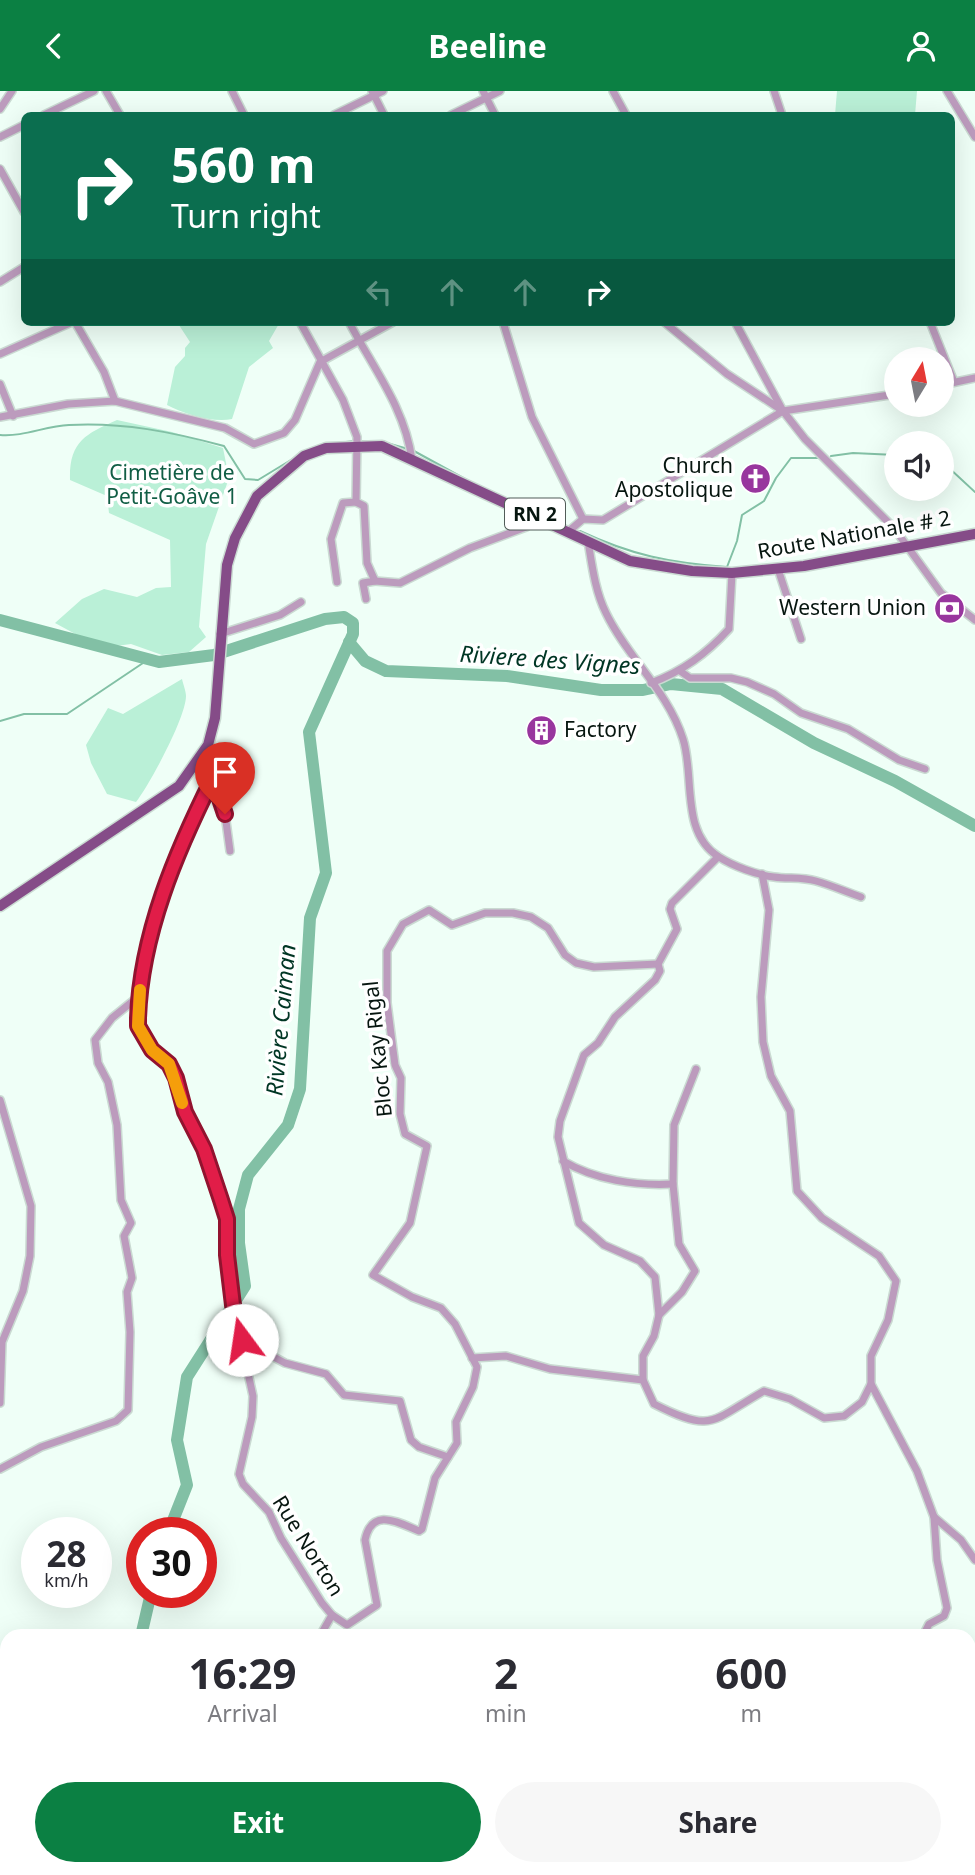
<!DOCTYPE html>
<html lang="en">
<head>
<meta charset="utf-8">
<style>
	:root { --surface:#fff; --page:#f7f7f7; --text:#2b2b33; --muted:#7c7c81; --accent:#0b8043 }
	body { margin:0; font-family:"Noto Sans",sans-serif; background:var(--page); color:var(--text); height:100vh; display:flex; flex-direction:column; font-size:26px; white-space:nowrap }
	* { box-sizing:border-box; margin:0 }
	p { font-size:23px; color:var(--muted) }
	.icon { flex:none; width:38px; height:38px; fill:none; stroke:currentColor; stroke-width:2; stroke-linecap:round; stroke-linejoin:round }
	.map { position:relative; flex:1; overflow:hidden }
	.side { position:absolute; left:0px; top:1538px; width:976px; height:247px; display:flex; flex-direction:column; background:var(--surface); border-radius:21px 21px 0 0; box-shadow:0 7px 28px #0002 }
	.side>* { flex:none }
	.banner { position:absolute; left:21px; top:21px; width:934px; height:214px; border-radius:10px; box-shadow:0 7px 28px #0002; background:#0b6e4f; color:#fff; overflow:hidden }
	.needle { width:46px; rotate:10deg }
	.tools { position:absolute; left:884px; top:256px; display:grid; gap:14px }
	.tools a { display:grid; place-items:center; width:70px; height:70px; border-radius:50%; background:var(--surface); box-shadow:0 7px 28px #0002; font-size:35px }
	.speed { position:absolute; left:21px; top:1426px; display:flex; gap:14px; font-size:35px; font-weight:700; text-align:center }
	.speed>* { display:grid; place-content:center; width:91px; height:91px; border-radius:50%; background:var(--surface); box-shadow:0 7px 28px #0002; line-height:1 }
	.speed small { font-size:18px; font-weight:400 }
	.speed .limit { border:10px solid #d22; background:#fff; color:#111 }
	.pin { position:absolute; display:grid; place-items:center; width:60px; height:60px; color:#fff; margin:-72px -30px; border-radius:50% 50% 50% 0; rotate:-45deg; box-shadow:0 0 7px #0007 }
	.pin .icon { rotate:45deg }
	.me { position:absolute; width:77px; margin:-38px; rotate:346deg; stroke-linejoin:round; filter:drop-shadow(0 0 5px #0008) }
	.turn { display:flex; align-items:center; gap:24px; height:147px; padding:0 35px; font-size:32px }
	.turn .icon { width:91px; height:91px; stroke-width:2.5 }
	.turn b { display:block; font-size:49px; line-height:60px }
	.lanes { display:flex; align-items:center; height:66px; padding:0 35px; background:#0003; justify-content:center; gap:35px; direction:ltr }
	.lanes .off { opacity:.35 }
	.eta { display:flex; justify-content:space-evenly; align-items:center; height:119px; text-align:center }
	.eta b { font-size:42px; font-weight:700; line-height:49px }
	.action { display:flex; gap:14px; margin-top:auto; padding:14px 35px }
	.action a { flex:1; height:80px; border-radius:42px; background:var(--accent); color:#fff; font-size:28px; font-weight:700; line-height:80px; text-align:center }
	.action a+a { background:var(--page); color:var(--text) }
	header { display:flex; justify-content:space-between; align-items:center; height:91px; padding:0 35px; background:var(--accent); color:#fff; font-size:32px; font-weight:700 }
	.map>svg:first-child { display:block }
</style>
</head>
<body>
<header><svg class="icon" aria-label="back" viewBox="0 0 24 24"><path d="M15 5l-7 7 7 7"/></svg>Beeline<svg class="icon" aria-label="person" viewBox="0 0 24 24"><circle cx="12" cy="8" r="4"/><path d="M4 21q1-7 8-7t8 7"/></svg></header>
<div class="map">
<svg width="975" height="1784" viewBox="0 0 975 1784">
	<rect width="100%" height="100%" fill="#effff7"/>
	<g fill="#baf0d7">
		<path d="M837,0H917L915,24H835Z"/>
		<path d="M177,231H280L269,250L273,257L249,276L232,328C213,332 184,323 167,314L175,276L185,265V257L190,251Z"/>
		<path d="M117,329L172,341L223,357L229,387L206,453L199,536L206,546L189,561L162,564L131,553L101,557L55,532L82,508L104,498L137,506L156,497L171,496L170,449L109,422L107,405L70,389C69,351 85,343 117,329Z"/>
		<path d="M182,588C183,593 186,600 186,605C186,626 150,693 136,711L107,703L91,672L86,654L108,617L123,623Z"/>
	</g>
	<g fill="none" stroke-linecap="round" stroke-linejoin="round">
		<g stroke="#82c0a5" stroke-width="2">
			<path d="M0,344C24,346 45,335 69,334C123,331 172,341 224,355L245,388L258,389L309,358"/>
			<path d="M359,350L381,351"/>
			<path d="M338,352L354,350"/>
			<path d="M387,352L408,358"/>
			<path d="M414,360L467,389"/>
			<path d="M831,365L853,362L896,364"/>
			<path d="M948,376L975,401"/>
			<path d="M507,407L558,427"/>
			<path d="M580,440C631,464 670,472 727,476L737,450L742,424L764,410L776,387L791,367H821"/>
			<path d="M0,630L24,623H67L146,570"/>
		</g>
		<g stroke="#82c0a5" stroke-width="12">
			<path d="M0,529L159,571L214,564L325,528L344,526L353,532V543L309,641L326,782L310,827L300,998L288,1034L248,1084L239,1118V1152L245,1195L187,1286L177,1349L187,1394L168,1442"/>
			<path d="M349,551L365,570L386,580L507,585L601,599H643L671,593L722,598L814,652L895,690L975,735"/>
			<path d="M141,1545L151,1502"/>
			<path d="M132,1778L133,1784"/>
		</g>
		<defs>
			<g id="minor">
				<path d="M106,0L120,24"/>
				<path d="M232,0L244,24"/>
				<path d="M372,0L384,24"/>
				<path d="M483,0L495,24"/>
				<path d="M613,0L626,24"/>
				<path d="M774,0L782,24"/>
				<path d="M947,0L975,46"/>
				<path d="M0,18L12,0"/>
				<path d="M44,24L94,0"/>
				<path d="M334,24L383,0"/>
				<path d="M451,24L500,0"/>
				<path d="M0,46L24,34"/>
				<path d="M0,78L24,121"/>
				<path d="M0,191L24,176"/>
				<path d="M75,231L104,281L115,310"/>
				<path d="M300,231L343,309L357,346L356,411L364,415L367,472L375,490L363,492L366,508"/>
				<path d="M349,231C373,277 405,317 412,369"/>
				<path d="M503,231L532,326L583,428"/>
				<path d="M664,231L727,283L783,320"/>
				<path d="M735,231L783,320L805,348L894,437L941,502L975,529"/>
				<path d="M930,231L954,291"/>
				<path d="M0,263L72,231"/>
				<path d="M0,293L13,325"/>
				<path d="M942,294L975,287"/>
				<path d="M0,326L68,313L115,310L225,337L254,353L284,342L295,329L320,271L393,231"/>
				<path d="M569,440L583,428L603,429L783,320L896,303"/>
				<path d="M588,450C592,474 595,500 606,522C627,566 668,600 683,648C695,685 680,742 719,766C733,775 757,784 774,786C788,788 802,786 816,790C831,794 846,801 861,806"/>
				<path d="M778,478L801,548"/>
				<path d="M375,490L400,492L470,457L526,436L539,426"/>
				<path d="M337,491L331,448L343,412L356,411"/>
				<path d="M220,543L280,524L301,511"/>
				<path d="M680,580L690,587H731L747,591L774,603L801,622L848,638L899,669L925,678"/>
				<path d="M651,592C683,580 706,563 729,538L732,482"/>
				<path d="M208,654L213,687L186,744L146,852L138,935L152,959L169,973L176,987L185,1021L204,1058L227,1128V1164L233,1214L253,1305L252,1326L239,1383L243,1393L269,1421L281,1447L322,1512L332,1524L347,1534L377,1514L365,1449C372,1416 397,1431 419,1440L422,1438L435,1387L457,1352L456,1331L473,1296L477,1276L455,1233L441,1217L412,1206L373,1184L410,1132L427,1055L405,1043L400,1023L401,987L395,974L387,912V860L403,833L429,819L452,834L485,822H513L531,826L548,837L565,864L576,872L594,876L658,873"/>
				<path d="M213,687L225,723L230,760"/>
				<path d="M718,766L672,812L670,818L677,838L658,873L660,880L655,889L615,926L598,952L584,964L560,1030L558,1046L579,1132L604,1154L640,1170L655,1186L659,1224L654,1245L643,1265V1289L654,1313C713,1343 711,1330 764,1300L790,1308L824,1327L844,1325L862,1311L871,1293V1265L888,1229L896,1190L879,1165L822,1127L797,1100L790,1020L771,985L763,951L761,906L769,819L762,783"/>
				<path d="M0,1009L31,1115L30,1165L23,1200L2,1251L0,1312"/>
				<path d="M563,1070C595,1089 636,1095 673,1093"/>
				<path d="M659,1224L682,1201L695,1180L679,1153L673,1093L674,1034L696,978"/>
				<path d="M242,1249L285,1272L326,1283L344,1304L400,1310L411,1349L419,1356L448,1366"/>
				<path d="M472,1267L506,1265L550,1278L643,1289"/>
				<path d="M871,1293L917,1380L934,1426L937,1469L947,1517L944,1525L929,1533L923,1545"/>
				<path d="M0,1378L41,1356L116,1330L128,1319L130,1241L127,1201L132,1187L124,1145L131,1132L121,1109L117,1034L108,991L98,972L95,949L112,927L138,906"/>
				<path d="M934,1426L961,1449L975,1469"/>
				<path d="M320,1545L332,1524"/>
				<path d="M970,1675L975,1643"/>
				<path d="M379,1778L382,1784"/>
				<path d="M877,1778L879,1784"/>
				<path d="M240,1784L242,1778"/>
				<path d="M927,1784L928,1778"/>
			</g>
			<path id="major" d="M0,815L179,695L208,654L215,627L227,474L235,447L257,405L304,365L326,357L382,355L630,470L692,480L732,482L804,475L975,443"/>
		</defs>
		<use href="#minor" stroke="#cadad2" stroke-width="10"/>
		<use href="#major" stroke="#cadad2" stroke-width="13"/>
		<use href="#minor" stroke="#bc9bbd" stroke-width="7"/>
		<use href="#major" stroke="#854c88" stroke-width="10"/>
	</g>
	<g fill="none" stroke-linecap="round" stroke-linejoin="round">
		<defs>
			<path id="route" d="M225,723L213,687C176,761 141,843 138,927V935L152,959L169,973L176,987L185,1021L204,1058L221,1109L227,1128V1164L233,1214L242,1249"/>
		</defs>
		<use href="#route" stroke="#92132f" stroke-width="18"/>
		<use href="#route" stroke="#e11d48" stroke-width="12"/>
		<path stroke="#f59e0b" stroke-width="12" d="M140,899L138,935L152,959L169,973L182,1012"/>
	</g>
	<defs>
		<symbol id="church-disc" viewBox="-11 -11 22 22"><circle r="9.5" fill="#98369e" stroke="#fff"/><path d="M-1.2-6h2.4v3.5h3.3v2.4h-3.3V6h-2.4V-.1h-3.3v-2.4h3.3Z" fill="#fff"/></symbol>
		<symbol id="bank-disc" viewBox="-11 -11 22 22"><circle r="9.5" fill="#98369e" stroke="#fff"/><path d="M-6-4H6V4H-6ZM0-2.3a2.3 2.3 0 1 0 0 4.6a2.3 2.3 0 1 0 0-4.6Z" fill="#fff"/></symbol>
		<symbol id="building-disc" viewBox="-11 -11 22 22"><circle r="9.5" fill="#98369e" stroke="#fff"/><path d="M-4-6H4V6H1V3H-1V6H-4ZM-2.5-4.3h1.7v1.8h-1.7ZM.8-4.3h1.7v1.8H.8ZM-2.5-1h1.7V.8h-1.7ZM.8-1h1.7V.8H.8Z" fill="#fff"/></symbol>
	</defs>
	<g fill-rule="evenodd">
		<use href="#church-disc" x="738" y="370" width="35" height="35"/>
		<use href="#bank-disc" x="932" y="500" width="35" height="35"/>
		<use href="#building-disc" x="524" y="622" width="35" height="35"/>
	</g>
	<g text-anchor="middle" stroke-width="7" stroke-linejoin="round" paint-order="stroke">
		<rect fill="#fff" stroke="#515c58" stroke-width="2" x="505" y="407.5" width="60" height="31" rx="5"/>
		<g font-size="19" font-weight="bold" fill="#071610">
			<text x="535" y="430">RN 2</text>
		</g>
		<g font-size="21" fill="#071610" stroke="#fff" text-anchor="end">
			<text x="733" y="382">Church<tspan x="733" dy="24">Apostolique</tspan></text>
			<text x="926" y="524">Western Union</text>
			<text x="564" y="646" text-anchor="start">Factory</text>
		</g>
		<g font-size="21" fill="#115e45" stroke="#fff">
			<text x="172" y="389">Cimetière de<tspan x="172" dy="24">Petit-Goâve 1</tspan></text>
		</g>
		<g font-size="21" fill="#071610" stroke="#fff">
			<text transform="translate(854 444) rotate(-10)" y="7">Route Nationale # 2</text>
			<text transform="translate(378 958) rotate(-96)" y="7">Bloc Kay Rigal</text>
			<text transform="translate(308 1455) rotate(58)" y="7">Rue Norton</text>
		</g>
		<g font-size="23" font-style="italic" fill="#003624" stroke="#fff">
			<text transform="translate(550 569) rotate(4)" y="8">Riviere des Vignes</text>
			<text transform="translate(281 929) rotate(-85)" y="8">Rivière Caiman</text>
		</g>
	</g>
</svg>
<div class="tools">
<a><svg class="needle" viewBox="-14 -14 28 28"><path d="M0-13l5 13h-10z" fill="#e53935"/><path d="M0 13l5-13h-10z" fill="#7c7c81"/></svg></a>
<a><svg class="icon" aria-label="sound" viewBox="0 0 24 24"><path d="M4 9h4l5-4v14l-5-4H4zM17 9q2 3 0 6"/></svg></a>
</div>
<div class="speed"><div>28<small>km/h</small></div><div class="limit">30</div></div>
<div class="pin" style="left:225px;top:723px;background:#d93025"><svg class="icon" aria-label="arrive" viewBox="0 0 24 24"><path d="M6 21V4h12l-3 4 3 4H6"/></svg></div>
<svg class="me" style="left:242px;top:1249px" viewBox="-20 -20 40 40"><circle r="19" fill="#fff"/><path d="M0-13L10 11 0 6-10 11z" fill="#e11d48"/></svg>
<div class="banner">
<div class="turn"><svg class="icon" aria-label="right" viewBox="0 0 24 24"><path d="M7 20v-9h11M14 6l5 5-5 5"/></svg><div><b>560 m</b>Turn right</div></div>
<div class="lanes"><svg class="icon off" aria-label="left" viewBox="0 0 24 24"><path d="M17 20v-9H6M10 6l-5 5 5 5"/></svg><svg class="icon off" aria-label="ahead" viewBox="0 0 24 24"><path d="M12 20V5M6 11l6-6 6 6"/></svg><svg class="icon off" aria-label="ahead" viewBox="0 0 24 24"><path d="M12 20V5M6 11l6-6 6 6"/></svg><svg class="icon" aria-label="right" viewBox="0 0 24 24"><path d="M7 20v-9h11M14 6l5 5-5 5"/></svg></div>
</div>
<section class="side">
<div class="eta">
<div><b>16:29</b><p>Arrival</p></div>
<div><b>2</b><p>min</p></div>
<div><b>600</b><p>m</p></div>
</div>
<div class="action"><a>Exit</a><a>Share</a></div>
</section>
</div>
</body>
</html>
